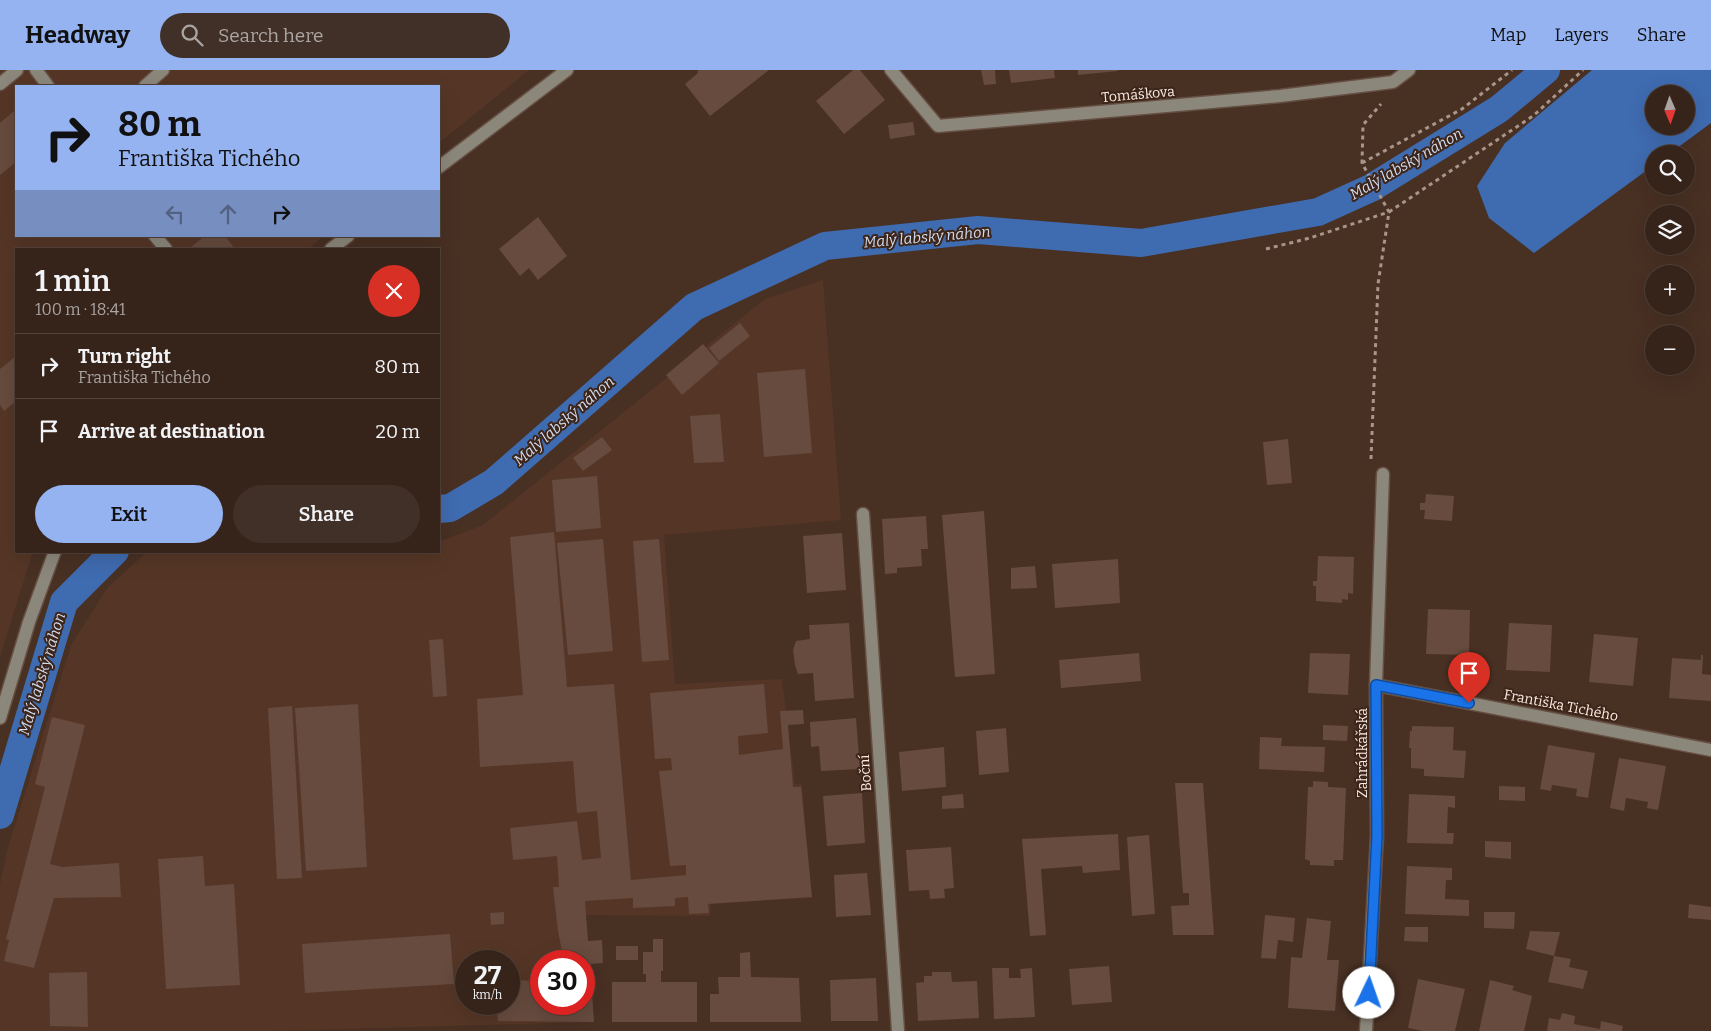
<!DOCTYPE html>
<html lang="en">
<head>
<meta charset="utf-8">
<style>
	:root { --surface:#36241a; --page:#413027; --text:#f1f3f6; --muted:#aaa4a2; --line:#504139; --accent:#95b2f1 }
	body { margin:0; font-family:Bitter,serif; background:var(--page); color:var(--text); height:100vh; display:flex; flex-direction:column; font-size:19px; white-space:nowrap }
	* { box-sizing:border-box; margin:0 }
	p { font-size:16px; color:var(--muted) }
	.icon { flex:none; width:28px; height:28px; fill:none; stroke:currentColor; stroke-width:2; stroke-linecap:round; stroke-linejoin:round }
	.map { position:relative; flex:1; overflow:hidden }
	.drawer { position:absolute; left:15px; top:178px; width:425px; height:305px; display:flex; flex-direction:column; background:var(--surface); border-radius:0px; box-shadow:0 5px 20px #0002,0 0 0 1px var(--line) }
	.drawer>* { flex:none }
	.guide { position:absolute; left:15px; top:15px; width:425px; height:152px; border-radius:0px; box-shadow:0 5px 20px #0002,0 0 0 1px var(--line); background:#95b2f1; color:#111; overflow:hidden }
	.needle { width:32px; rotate:178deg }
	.controls { position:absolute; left:1645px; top:15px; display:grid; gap:10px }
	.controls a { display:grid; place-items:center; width:50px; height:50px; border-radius:50%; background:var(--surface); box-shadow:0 5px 20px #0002,0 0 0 1px var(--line); font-size:25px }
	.speed { position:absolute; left:455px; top:880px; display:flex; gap:10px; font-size:25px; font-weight:700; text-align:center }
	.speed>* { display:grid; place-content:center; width:65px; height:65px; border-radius:50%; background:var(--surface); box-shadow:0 5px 20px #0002,0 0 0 1px var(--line); line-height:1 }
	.speed small { font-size:12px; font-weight:400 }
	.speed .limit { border:8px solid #d22; background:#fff; color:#111 }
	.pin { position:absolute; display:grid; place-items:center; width:42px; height:42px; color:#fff; margin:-51px -21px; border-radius:50% 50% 50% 0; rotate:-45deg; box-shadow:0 0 5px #0007 }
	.pin .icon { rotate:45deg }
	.me { position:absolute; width:55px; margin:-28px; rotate:3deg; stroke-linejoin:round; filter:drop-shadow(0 0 4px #0008) }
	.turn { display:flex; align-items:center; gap:18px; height:105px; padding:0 20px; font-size:22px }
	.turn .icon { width:65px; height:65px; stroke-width:2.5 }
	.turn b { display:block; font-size:35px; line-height:42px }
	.lanes { display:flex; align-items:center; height:48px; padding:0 20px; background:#0003; justify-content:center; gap:25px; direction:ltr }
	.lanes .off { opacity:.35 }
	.round { display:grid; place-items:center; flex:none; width:52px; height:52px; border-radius:26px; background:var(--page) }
	.head { display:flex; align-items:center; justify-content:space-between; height:85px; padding:0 20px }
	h1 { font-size:30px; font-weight:600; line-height:38px }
	.button { display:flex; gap:10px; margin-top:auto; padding:10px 20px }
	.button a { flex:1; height:58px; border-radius:30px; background:var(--accent); color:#111; font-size:20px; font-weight:600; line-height:58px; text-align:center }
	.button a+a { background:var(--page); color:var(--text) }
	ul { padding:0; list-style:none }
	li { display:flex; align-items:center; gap:15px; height:65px; padding:0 20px; border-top:1px solid var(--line) }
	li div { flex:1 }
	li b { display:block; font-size:19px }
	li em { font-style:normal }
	header { display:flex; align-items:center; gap:30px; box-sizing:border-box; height:70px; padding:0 25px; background:var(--accent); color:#111 }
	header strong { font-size:24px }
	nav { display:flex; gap:28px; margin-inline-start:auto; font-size:18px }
	.search { width:350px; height:45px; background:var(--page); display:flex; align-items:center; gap:12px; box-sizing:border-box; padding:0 18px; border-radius:28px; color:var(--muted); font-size:19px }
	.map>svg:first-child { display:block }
</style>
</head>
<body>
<header>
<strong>Headway</strong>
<div class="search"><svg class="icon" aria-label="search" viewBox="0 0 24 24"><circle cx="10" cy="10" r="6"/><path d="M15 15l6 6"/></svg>Search here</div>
<nav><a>Map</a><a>Layers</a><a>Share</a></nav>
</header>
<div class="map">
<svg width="1711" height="961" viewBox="0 0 1711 961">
	<rect width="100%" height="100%" fill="#483023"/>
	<g fill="#553626" fill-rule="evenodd">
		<path d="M0,0H529L439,73V16H16V166H324L308,179H16V481H33L0,587Z"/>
		<path d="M823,210L841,450L664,465L675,614L782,609L795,714H802L812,828L711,833L710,846L586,845L594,952L268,961H0V814L7,781L71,575L108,517L148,481H439V470H444L483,455L765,229ZM466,891H509V934H466ZM541,891H584V934H541Z"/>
	</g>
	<path fill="#3f6bb0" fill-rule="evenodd" d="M1592,0H1711V53L1669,84H1654V95L1534,183L1489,148L1477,116L1505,73ZM1654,24H1686V56H1654Z"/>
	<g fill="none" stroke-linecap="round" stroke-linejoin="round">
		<g stroke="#3f6bb0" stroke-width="28">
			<path d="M439,439L450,438L494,412L694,237L825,176L978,160L1141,173L1318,142L1371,118L1499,39L1546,0"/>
			<path d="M0,745L64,532L115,481"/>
		</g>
	</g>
	<g fill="#664b3e">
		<path d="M699,0H769L710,46L685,14L698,3L697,2Z"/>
		<path d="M853,0H860L885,30L844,64L816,31Z"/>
		<path d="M981,0H995L996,14L984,15Z"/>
		<path d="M1009,0H1054L1055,8L1011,13Z"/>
		<path d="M1078,0H1118V1L1078,5Z"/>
		<path d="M14,41L16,43V92L0,105V53Z"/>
		<path d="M913,52L915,65L890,69L888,55Z"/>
		<path d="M538,147L567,186L538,210L529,198L520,206L499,179Z"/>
		<path d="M205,166H225L235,179H192L191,177Z"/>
		<path d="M740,253L750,266L719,291L709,278Z"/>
		<path d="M703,274L719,293L682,325L666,305Z"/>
		<path d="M16,286V331L4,341L0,335V299Z"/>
		<path d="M805,299L812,383L764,387L757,303Z"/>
		<path d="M720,344L724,392L694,393L690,346Z"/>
		<path d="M602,367L612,380L583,401L573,388Z"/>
		<path d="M1288,369L1292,413L1267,415L1263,372Z"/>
		<path d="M597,406L601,458L556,462L552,410Z"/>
		<path d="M1426,424L1454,426L1452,451L1424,449L1425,440H1420V433H1425Z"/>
		<path d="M984,441L995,604L955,607L942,445Z"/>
		<path d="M926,446L928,479H921L922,496L897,498V503L885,504L882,449Z"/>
		<path d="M554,462L567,617L614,614L631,810L686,805V795L670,796L659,701L672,700L671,688L655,689L650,623L764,614L768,663L738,666L739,685L783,679L780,641L803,640L804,654L788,655L793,717H801L812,827L708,834L709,843L689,844L688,827L675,828V836L633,838V828L585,831L588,871L602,870L603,893L590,894L594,952L498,951L497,934H509V910L541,911V934H584V891H564L558,861L553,817H559L557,786L513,790L510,758L577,751L582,790L601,788L597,741L577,743L573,691L480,697L477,629L523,625L510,467Z"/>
		<path d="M842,463L846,520L807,523L803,466Z"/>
		<path d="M603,469L613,581L568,585L557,473Z"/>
		<path d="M659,469L669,590L642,592L633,471Z"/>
		<path d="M1318,486L1354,487L1353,524L1348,523V530L1342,529V533L1316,531V516H1313V511H1317Z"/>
		<path d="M1118,489L1120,533L1055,538L1052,494Z"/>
		<path d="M1035,496L1037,518L1011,519V498Z"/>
		<path d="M1428,539L1470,540L1469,585L1426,584Z"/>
		<path d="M849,553L854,628L815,631L813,603L798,604L795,595L793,580L796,571L810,569L809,555Z"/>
		<path d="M1509,553L1552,555L1550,602L1506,600Z"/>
		<path d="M1594,564L1638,568L1633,616L1589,612Z"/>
		<path d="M443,569L447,626L433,627L429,570Z"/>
		<path d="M1139,583L1141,611L1061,618L1059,590Z"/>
		<path d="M1310,583L1350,584L1348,625L1308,623Z"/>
		<path d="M1701,585H1703L1702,604L1711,605V631L1669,628L1672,588L1701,590Z"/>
		<path d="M358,634L367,797L306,801L295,638Z"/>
		<path d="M292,636L302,808L277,809L268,638Z"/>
		<path d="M52,647L85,655L50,794L62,797L119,793L121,827L54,828L34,898L4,891L9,870L6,869L45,717L35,714Z"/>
		<path d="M856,648L860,699L821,701L819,676L811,677L810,652Z"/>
		<path d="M1323,655L1348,656L1347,671L1323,670Z"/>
		<path d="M1412,656L1454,657L1453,680L1466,681L1464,708L1424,706V699L1411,698V678H1409L1410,661H1412Z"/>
		<path d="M1006,658L1009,702L979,705L976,661Z"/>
		<path d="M1260,667L1282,668L1281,676L1325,677L1324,702L1259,699Z"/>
		<path d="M1548,675L1595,683L1588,728L1576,726L1577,719L1565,717L1552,715L1551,721L1540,719Z"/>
		<path d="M944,677L946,717L902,721L899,682Z"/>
		<path d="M1619,688L1666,696L1658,740L1647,738L1648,732L1626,728L1624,741L1610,738Z"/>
		<path d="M1313,711L1328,712V717L1346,718L1343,790H1334V796L1310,795V791L1305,789L1308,717H1313Z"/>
		<path d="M1175,713H1203L1214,865H1173L1171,836L1189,835V823H1183Z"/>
		<path d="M1499,716L1525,717V731L1499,730Z"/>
		<path d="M862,723L865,773L827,776L823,726Z"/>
		<path d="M963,724L964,738L942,739V726Z"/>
		<path d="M1409,724L1455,726V738L1448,737L1447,763H1454L1453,774L1407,773Z"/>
		<path d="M1118,764L1120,800L1083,803L1082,796L1041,799L1046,865L1030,866L1022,769Z"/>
		<path d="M1149,765L1155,844L1132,846L1127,767Z"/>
		<path d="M1485,771L1511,772V789L1485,787Z"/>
		<path d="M951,777L954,818L944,819L945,828L930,829L929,820L909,821L906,780Z"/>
		<path d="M203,786L205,816L234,814L240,915L166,919L158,789Z"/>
		<path d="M1407,796L1452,798V810H1446L1445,829L1469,830V846L1405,844Z"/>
		<path d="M867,803L871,845L836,847L834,805Z"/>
		<path d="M1689,834L1711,837V850L1688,848Z"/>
		<path d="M504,842V854L491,855L490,843Z"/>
		<path d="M1484,842H1515L1514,859L1484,858Z"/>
		<path d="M1265,845L1295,848L1293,872L1278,870L1276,889L1261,888Z"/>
		<path d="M1307,848L1331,851L1327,890H1339L1335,941L1288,938L1291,887L1302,888Z"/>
		<path d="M1405,857H1428V872L1404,871Z"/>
		<path d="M1530,861L1560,862L1554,886L1526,879Z"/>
		<path d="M450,864L454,914L305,923L302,874Z"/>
		<path d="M653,869H663V901H661V912H697V952H612V912H646V904H643V882H653Z"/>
		<rect x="616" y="876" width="22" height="14"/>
		<path d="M750,882L751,907L799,908L801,952H710V924H719L718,907H740V883Z"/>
		<path d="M1554,886L1571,889L1569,897L1588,901L1583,919L1548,912Z"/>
		<path d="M1109,896L1112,932L1072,935L1069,899Z"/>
		<path d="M992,898H1009V908H1021L1020,899L1032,898L1035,947L994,949Z"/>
		<path d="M87,902L88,957L50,956L49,903Z"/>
		<path d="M932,902H951L952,912L977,911L979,948L918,951L916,913L924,912V906H932Z"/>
		<path d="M876,908L878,951H831L830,910Z"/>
		<path d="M1418,909L1465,919L1455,961H1423L1408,958Z"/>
		<path d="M1490,910L1514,916L1512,920L1532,926L1524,961H1479Z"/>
		<path d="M1562,943L1575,946L1574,954L1600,959L1601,951L1623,956L1622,961H1547L1549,948L1560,950Z"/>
	</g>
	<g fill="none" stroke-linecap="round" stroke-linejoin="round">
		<defs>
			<g id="minor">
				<path d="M36,0L48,16"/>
				<path d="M891,0L938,56L1280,26L1393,12L1409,0"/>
				<path d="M0,14L17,0"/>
				<path d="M145,16L163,0"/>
				<path d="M439,97L567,0"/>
				<path d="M155,166L166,179"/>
				<path d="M331,179L348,166"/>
				<path d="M863,444L898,961"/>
				<path d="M1376,615L1711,680"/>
				<path d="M0,648L29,552L55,481"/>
				<path d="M1366,961L1377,766L1376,615L1383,404"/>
			</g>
		</defs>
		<use href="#minor" stroke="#654e42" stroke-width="15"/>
		<g stroke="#a9958b" stroke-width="3" stroke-dasharray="4 4" stroke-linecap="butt">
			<path d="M1362,93L1462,39L1512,0"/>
			<path d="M1266,179L1310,168L1389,142L1362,93L1363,55L1381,34"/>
			<path d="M1371,389L1378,214L1389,142L1533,46L1583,0"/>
		</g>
		<use href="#minor" stroke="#8c877b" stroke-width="12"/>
	</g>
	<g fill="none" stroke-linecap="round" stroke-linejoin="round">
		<defs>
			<path id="route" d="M1369,923L1377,766L1376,615L1469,633"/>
		</defs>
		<use href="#route" stroke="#114b97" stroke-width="12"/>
		<use href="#route" stroke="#1a73e8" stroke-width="9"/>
	</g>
	<g text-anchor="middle" stroke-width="4" stroke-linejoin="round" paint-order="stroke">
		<g font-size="14" fill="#fbebe3" stroke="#3d2519">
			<text transform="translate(1138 24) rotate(-5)" y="5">Tomáškova</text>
			<text transform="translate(1561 635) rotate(11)" y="5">Františka Tichého</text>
			<text transform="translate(1362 683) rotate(-90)" y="5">Zahrádkářská</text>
			<text transform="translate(865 703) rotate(-94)" y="5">Boční</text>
		</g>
		<g font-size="15" font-style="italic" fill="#d1ddf1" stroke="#3d2519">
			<text transform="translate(1406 94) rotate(-30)" y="5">Malý labský náhon</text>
			<text transform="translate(927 167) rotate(-5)" y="5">Malý labský náhon</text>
			<text transform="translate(564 351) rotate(-41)" y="5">Malý labský náhon</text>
			<text transform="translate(42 604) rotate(-73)" y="5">Malý labský náhon</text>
		</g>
	</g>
</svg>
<div class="controls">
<a><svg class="needle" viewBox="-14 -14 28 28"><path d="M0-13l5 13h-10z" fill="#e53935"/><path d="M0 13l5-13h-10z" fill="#aaa4a2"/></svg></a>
<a><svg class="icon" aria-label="search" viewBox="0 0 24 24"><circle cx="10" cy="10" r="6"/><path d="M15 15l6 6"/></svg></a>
<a><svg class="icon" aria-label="layers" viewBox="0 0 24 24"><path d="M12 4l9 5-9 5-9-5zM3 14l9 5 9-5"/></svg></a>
<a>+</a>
<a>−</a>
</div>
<div class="speed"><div>27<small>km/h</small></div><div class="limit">30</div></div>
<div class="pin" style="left:1469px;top:633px;background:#d93025"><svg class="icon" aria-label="arrive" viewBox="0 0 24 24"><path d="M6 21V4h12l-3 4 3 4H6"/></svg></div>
<svg class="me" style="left:1369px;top:923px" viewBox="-20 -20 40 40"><circle r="19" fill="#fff"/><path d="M0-13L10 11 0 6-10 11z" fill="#1a73e8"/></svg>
<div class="guide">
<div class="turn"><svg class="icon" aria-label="right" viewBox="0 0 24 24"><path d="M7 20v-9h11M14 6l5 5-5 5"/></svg><div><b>80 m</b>Františka Tichého</div></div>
<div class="lanes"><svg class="icon off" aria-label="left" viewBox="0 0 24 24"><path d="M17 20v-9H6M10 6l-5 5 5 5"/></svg><svg class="icon off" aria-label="ahead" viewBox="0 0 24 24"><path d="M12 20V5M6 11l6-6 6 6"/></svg><svg class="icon" aria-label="right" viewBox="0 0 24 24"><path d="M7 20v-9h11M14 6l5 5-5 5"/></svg></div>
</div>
<section class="drawer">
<div class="head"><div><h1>1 min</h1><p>100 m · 18:41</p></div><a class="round" style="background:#d93025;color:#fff"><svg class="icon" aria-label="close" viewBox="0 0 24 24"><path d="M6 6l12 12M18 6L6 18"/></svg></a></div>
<ul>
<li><svg class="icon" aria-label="right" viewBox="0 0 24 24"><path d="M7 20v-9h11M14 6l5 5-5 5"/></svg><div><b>Turn right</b><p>Františka Tichého</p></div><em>80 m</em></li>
<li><svg class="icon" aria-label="arrive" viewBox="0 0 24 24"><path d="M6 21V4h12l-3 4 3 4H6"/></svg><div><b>Arrive at destination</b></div><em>20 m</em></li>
</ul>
<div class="button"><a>Exit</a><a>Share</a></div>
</section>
</div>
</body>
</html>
